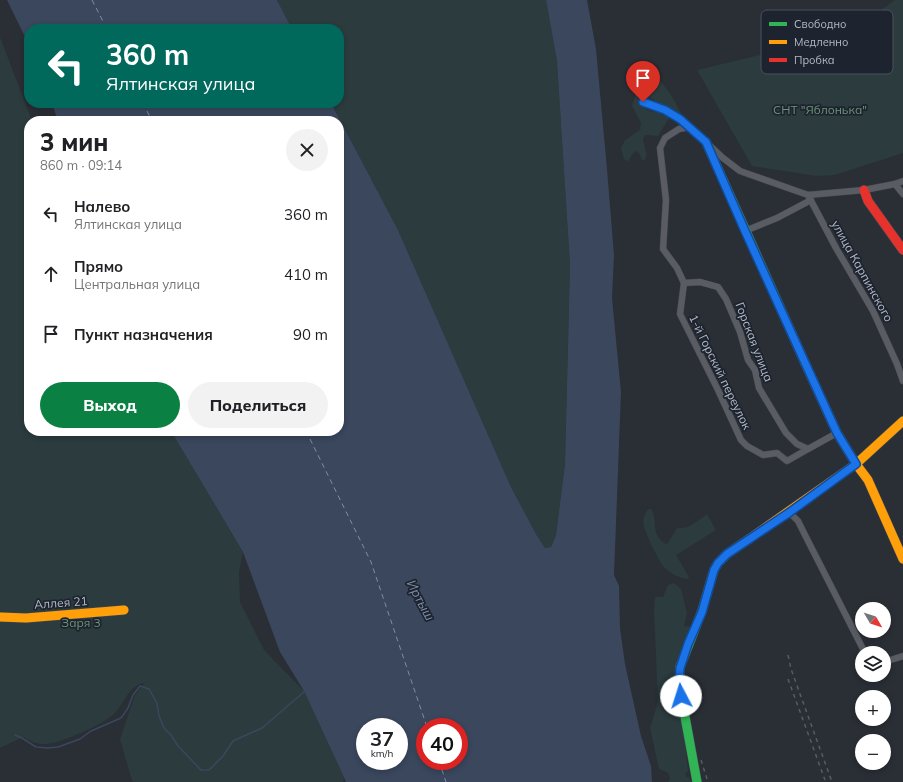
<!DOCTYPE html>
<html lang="ru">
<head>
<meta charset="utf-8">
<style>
	:root { --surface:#fff; --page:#f2f2f2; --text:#202124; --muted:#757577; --accent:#0b8043 }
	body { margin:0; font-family:Mulish,sans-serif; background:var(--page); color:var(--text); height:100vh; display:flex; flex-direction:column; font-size:15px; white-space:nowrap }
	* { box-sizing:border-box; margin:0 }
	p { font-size:13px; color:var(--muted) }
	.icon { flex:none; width:22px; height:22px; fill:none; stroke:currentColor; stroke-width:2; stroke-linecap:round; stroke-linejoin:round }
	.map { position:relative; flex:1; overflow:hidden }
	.side { position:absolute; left:24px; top:116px; width:320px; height:320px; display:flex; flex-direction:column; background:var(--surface); border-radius:16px; box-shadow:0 2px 6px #0003 }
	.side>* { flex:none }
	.top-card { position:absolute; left:24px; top:24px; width:320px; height:84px; border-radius:16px; box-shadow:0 2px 6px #0003; background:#00695c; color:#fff; overflow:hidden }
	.needle { width:26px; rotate:129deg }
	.controls { position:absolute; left:855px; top:602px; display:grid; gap:8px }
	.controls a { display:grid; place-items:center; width:36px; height:36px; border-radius:50%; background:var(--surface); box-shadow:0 2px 6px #0003; font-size:20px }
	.speed { position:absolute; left:356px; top:718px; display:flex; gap:8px; font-size:20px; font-weight:700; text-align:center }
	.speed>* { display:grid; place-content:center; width:52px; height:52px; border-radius:50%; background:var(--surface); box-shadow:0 2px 6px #0003; line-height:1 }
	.speed small { font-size:10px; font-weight:400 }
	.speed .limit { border:6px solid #d22; background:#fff; color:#111 }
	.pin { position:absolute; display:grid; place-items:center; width:34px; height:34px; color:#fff; margin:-41px -17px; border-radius:50% 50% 50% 0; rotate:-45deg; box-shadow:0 0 4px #0007 }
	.pin .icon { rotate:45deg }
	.me { position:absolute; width:44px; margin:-22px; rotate:355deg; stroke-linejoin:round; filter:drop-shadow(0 0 3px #0008) }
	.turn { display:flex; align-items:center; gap:14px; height:84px; padding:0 16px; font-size:18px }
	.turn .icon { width:52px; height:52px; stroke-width:2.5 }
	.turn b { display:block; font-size:28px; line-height:34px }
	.round { display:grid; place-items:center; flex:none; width:42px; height:42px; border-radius:21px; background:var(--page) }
	.headline { display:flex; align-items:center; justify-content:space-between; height:68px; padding:0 16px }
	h1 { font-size:24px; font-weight:800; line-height:30px }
	.primary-button { display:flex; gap:8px; margin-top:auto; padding:8px 16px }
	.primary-button a { flex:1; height:46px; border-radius:24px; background:var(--accent); color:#fff; font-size:16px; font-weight:800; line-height:46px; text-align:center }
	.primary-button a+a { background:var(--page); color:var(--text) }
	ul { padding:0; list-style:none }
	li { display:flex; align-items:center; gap:12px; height:60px; padding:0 16px }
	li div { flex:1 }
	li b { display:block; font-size:15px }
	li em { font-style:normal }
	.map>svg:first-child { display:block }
</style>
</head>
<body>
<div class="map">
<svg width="903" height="782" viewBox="0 0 903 782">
	<rect width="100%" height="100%" fill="#2a2e35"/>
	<g fill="#2b3b3e">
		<path d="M277,0H546L557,61L570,265L565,464L556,535L551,547L545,548L536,534L511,487L398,230L331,103H339V29H292Z"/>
		<path d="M895,0H903V153L835,175L816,176L752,166L697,70L777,51L840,39Z"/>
		<path d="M0,37L32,121H29V431H171L243,552L239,572L240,602L264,650L304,691L344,778L343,782H135L132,781L120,739L135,695L144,683C129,685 124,704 114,714C104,724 61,743 47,744C37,745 31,741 23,737L0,748Z"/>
		<path d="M639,70C661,74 671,94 681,113L680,114L650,98L646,99L644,107C651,116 662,108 669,118L658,136L645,135L643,140L647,155L645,160H642L639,153L637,151L632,154L628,162L624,159L621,148L625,140L640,130L641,123L632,106C636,93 639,90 630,78L633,72Z"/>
		<path d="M648,509H651C659,522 649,531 665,544L668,543L677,528C688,530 699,520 707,514L716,530L676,555L689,577L688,579C681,579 670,573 665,568C659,562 646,535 644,526C642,520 645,514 648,509Z"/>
		<path d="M674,583L681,589L687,613L684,626L692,627L678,670L688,771L685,773L687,778L689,777L691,782H668L670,779L668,773L659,769L650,728L658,702L654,610L655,597H663L668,585Z"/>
	</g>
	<g fill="#3a475d" fill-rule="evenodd">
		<path d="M7,0H277L292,29H29V45Z"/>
		<path d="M546,0H587L596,49L607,169L614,255L612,298L621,392L614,575L619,586L620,628L625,664L641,736L651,766L652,782H346L304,691L280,652L243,552L171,431H339V121H58L52,103H331L398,230L511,487L536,534L545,548L551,547L556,535L565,464L570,265L557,61ZM365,727H399V761H365ZM425,727H459V761H425Z"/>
	</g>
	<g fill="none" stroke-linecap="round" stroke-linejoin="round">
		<path stroke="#3a475d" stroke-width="1.5" d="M15,735L22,738L36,747L48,748L58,747L80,739L91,731L121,718L128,708L133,695L140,686L149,689L157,703L159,716L164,728L171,735L178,746L201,770H209L223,756L233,741L262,728L305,691"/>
		<g stroke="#7e8eaa" stroke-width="1" stroke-dasharray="5 4" stroke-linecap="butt">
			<path d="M92,0L107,29"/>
			<path d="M143,103L152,121"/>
			<path d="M306,431L371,562L427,727"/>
			<path d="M439,761L446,782"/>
		</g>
		<defs>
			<g id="street">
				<path d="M643,102L665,111L680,119L690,127L723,158L740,171L808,195L864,190L895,184L903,181"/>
				<path d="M690,127L679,129L665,138L660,148L666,200L663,249L677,268L684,283L700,282L718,287L726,299L740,332L748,360L755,370L759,388L786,433L797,444L808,449L837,433"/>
				<path d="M895,184L903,194"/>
				<path d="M808,195L836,248L873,311L897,364L903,381"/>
				<path d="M745,231L777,218L811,200"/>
				<path d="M684,283L680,314L718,390L741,440L747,446L763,455L777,453L787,461L808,449"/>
				<path d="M789,512L798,521L805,535L865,653"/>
				<path d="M884,662L903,656"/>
			</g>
			<g id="fast">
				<path d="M706,142L805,363"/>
				<path d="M697,782L679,684L680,667L702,611L714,570L718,563L727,554L749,539"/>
			</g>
			<g id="slow">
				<path d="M805,363L837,433L856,464L868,480L903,559"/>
				<path d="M749,539L856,464L903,421"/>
				<path d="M0,617L26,618L124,610"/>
			</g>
			<path id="jam" d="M864,190L868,201L903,250"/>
		</defs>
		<use href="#street" stroke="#484a50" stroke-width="7"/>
		<use href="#fast" stroke="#484a50" stroke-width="10"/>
		<use href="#slow" stroke="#484a50" stroke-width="10"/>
		<use href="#jam" stroke="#484a50" stroke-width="10"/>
		<use href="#street" stroke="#595c63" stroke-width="6"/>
		<use href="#fast" stroke="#30b455" stroke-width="9"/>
		<use href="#slow" stroke="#ff9f0a" stroke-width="9"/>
		<use href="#jam" stroke="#e5322d" stroke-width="9"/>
		<g stroke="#585c61" stroke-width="1.5" stroke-dasharray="4 4" stroke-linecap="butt">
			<path d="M788,655L791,669L832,782"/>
			<path d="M788,679L825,780"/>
			<path d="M701,760L708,782"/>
		</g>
	</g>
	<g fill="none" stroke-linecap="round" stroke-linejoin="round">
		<defs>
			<path id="route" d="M643,102L665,110L680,119L706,142L745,231L837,433L856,464L790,512L727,554L718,563L714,570L702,612L688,644L680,668L679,684L681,696"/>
		</defs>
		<use href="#route" stroke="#114b97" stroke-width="10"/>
		<use href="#route" stroke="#1a73e8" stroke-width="7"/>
	</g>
	<g text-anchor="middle" stroke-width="3.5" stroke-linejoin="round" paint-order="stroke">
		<g font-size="12" fill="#6d9478" stroke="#1d242f">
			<text x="820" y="114">СНТ "Яблонька"</text>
			<text x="81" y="627">Заря 3</text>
		</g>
		<g font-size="12" fill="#b4bac6" stroke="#1d242f">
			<text transform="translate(862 271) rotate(61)" y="4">улица Карпинского</text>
			<text transform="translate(754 342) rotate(69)" y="4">Горская улица</text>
			<text transform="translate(720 372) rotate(64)" y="4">1-й Горский переулок</text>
			<text transform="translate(61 603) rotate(-4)" y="4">Аллея 21</text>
		</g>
		<g font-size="13" font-style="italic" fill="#7e8eaa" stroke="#1d242f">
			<text transform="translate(421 600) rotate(62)" y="5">Иртыш</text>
		</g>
	</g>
	<rect x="761" y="10" width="132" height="64" rx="6" fill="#1d242f" stroke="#4a515c" stroke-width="1"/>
	<rect x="769" y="22" width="18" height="4" fill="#30b455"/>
	<rect x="769" y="40" width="18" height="4" fill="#ff9f0a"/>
	<rect x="769" y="58" width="18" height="4" fill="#e5322d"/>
	<g font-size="11" fill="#b4bac6">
		<text x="794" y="28">Свободно</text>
		<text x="794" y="46">Медленно</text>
		<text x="794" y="64">Пробка</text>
	</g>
</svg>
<div class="controls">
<a><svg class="needle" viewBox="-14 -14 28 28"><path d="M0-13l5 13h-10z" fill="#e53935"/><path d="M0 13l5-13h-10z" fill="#757577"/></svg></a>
<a><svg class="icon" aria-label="layers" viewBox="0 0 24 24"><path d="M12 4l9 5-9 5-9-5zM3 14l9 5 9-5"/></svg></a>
<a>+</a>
<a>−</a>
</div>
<div class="speed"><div>37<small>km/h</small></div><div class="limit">40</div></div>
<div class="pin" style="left:643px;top:102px;background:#d93025"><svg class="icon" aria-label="arrive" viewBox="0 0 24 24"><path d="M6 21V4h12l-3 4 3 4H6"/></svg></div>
<svg class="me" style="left:681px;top:696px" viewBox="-20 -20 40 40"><circle r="19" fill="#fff"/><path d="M0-13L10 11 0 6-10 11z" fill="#1a73e8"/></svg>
<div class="top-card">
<div class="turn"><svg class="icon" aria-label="left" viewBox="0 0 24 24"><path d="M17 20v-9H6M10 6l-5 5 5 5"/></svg><div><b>360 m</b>Ялтинская улица</div></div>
</div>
<section class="side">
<div class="headline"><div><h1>3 мин</h1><p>860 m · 09:14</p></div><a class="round"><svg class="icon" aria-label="close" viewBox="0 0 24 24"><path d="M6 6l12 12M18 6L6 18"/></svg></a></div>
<ul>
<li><svg class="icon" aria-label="left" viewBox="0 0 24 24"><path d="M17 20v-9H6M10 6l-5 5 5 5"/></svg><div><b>Налево</b><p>Ялтинская улица</p></div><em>360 m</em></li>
<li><svg class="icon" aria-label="ahead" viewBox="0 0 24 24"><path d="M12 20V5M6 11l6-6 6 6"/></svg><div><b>Прямо</b><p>Центральная улица</p></div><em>410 m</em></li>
<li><svg class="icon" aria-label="arrive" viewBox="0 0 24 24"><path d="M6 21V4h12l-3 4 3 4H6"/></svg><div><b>Пункт назначения</b></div><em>90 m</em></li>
</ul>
<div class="primary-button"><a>Выход</a><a>Поделиться</a></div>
</section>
</div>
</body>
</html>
